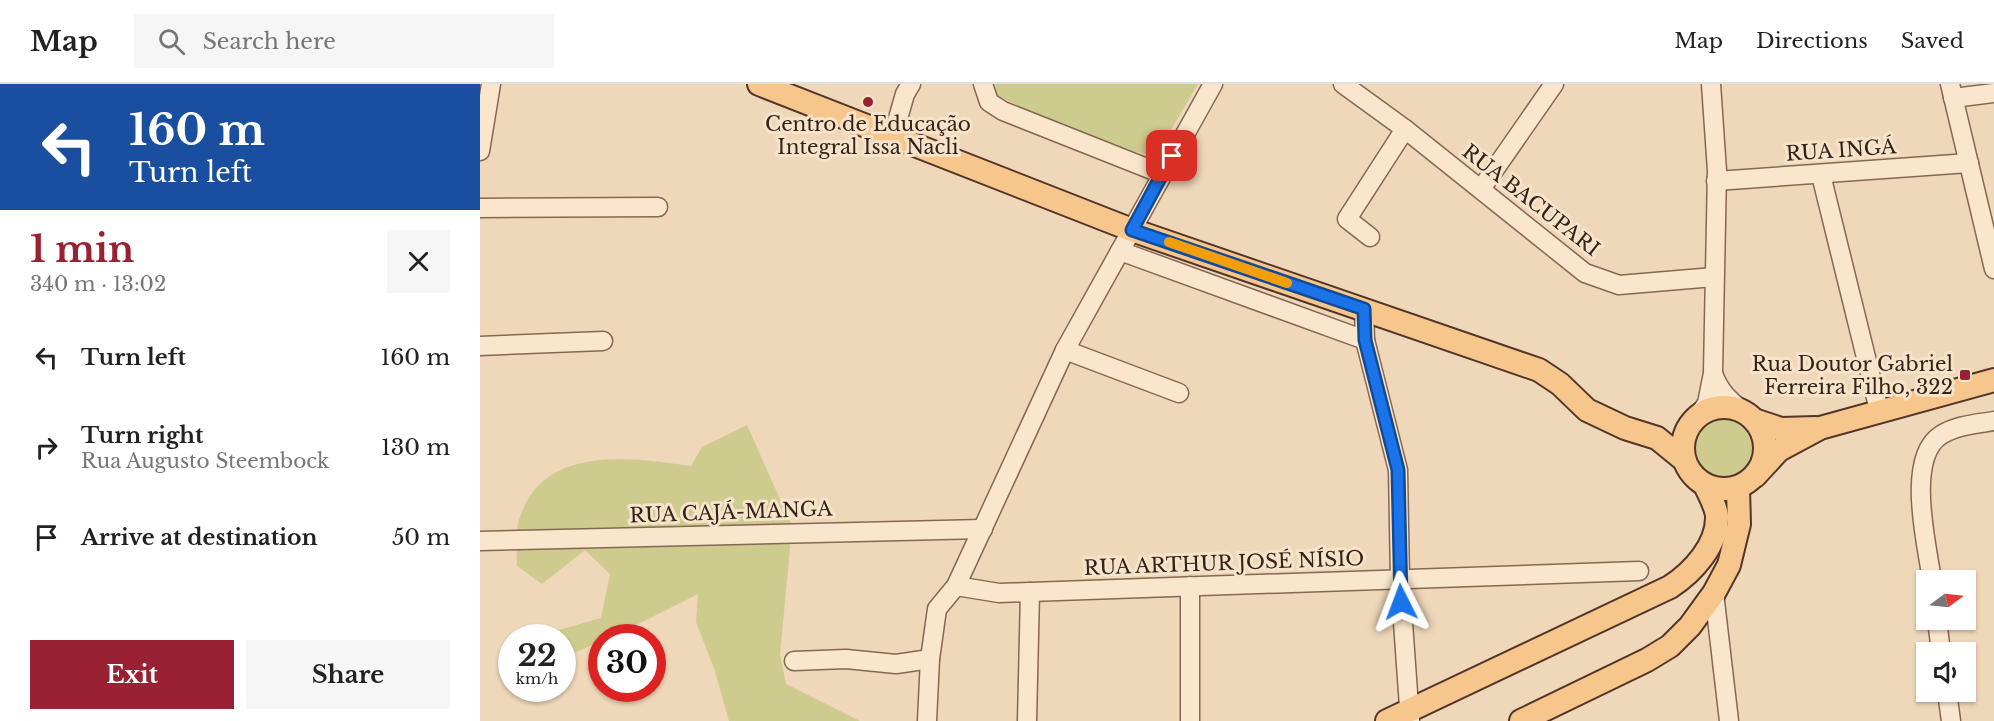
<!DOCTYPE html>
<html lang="en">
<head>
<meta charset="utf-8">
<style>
	:root { --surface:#fff; --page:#f6f6f6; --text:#222; --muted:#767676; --line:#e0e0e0; --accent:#982133 }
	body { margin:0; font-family:"Libre Baskerville",serif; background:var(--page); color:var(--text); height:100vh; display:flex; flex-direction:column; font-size:22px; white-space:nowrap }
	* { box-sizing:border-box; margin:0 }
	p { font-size:20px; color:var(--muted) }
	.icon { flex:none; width:33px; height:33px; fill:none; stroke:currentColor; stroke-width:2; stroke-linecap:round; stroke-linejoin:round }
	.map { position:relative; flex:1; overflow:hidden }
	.details { display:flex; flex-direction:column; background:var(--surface); width:480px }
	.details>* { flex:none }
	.guide { background:#1a4fa0; color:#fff; overflow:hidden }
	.needle { width:39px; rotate:75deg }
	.buttons { position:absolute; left:1436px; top:486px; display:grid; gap:12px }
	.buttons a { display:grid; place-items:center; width:60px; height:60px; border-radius:0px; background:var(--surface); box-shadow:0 2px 4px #0004; font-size:30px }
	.speed { position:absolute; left:18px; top:540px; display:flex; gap:12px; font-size:30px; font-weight:700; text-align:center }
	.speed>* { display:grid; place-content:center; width:78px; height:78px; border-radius:50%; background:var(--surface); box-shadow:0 2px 4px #0004; line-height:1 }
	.speed small { font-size:15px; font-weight:400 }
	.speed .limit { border:9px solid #d22; background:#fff; color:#111 }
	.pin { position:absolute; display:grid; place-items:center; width:51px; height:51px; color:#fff; margin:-26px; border-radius:12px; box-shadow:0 3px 9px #0006 }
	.me { position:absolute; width:66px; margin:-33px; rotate:357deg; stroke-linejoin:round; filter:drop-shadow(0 0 4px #0008) }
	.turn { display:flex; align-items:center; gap:21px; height:126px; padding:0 30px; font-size:27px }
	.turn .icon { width:78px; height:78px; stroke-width:2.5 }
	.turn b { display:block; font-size:42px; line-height:51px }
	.round { display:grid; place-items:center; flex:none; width:63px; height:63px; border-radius:0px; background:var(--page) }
	.summary { display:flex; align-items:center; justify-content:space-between; height:102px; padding:0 30px }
	h1 { font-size:36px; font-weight:800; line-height:45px; color:var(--accent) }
	.action { display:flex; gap:12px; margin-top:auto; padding:12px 30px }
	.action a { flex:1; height:69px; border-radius:0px; background:var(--accent); color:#fff; font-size:24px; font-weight:800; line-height:69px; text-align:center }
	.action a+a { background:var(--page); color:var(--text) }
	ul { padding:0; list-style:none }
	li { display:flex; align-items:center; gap:18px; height:90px; padding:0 30px }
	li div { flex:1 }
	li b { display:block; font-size:22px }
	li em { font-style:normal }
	header { display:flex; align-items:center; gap:36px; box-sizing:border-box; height:84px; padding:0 30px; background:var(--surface); border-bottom:2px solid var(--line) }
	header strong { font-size:28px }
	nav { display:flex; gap:33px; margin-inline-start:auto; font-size:21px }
	.search { width:420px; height:54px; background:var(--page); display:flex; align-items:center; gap:15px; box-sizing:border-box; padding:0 21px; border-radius:0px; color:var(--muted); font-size:22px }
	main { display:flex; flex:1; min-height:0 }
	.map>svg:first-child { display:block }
</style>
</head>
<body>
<header>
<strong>Map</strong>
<div class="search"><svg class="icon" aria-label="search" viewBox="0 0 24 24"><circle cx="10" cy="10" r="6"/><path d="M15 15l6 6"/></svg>Search here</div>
<nav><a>Map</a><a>Directions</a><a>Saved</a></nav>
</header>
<main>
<section class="details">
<div class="guide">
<div class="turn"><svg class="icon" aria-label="left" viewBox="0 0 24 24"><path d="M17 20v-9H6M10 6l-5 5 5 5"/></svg><div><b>160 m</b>Turn left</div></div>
</div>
<div class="summary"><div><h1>1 min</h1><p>340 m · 13:02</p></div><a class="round"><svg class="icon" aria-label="close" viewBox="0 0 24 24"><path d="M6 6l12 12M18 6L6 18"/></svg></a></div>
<ul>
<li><svg class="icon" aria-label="left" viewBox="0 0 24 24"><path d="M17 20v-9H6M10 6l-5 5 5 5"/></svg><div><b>Turn left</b></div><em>160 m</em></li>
<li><svg class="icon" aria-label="right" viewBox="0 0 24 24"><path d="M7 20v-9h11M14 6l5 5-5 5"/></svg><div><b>Turn right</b><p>Rua Augusto Steembock</p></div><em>130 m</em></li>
<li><svg class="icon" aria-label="arrive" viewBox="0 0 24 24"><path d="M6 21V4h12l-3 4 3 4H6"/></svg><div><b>Arrive at destination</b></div><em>50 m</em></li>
</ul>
<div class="action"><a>Exit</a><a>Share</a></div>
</section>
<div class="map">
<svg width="1514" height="637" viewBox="0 0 1514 637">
	<rect width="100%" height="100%" fill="#efd7b9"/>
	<g fill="#cdcb8e">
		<path d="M516,0H718L675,73L602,53L514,10Z"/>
		<circle cx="1244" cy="364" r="34"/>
		<path d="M267,341L312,442L300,571L306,600L380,637H249L234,584L216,538L218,510L140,549L122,554L121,557L83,574L82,554L74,553L72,548L121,534L130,490L105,466L62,500L37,482C37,469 35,453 38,440C58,360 148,373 211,382L222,363Z"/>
	</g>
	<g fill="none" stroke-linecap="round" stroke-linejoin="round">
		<defs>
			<g id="minor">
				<path d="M503,0L509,18L523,27L682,90"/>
				<path d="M863,0L925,45L1105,189L1139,201L1234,193"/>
				<path d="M1470,0L1514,185"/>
				<path d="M1473,14L1514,9"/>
				<path d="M413,52L425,10L431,0"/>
				<path d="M0,67L11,0"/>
				<path d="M1341,91L1399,326"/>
				<path d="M1236,97L1489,79"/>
				<path d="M1001,105L1074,0"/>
				<path d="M0,124L178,123"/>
				<path d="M890,153L867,135L925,45"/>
				<path d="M640,167L885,256"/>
				<path d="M884,225L885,256L918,386L920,496L930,637"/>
				<path d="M0,262L123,257"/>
				<path d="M585,266L699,309"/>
				<path d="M1233,289C1239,307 1249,316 1264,328"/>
				<path d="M1218,332L1227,319L1233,289L1237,87L1231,0"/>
				<path d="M0,457L503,445"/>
				<path d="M1452,496C1447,461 1425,374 1461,351C1477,341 1496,340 1514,337"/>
				<path d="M476,502L519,509L1159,487"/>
				<path d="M1234,509L1249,637"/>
				<path d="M1457,536L1461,568"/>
				<path d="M314,577L366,575L416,580L450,575"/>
				<path d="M1467,608L1471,637"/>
				<path d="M447,637L450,575L457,525L476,502L585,266L733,0"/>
				<path d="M547,637L550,508"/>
				<path d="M710,637V502"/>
			</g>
			<g id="major">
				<path d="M279,0L652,146L1059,286L1080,300L1107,326L1145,344L1177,354L1204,376"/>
				<circle cx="1244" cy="364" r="41"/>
				<path d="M1274,336L1301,345L1335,344"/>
				<path d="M1275,392L1299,366L1340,344L1514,296"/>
				<path d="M907,637L1190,503C1213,488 1238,461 1237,432C1236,422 1229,410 1225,401"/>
				<path d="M1041,637L1167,576L1190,562L1210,542L1234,509L1249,481L1259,440L1258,404"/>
			</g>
		</defs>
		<use href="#minor" stroke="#866754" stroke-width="21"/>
		<use href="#major" stroke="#533629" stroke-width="26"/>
		<use href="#minor" stroke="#fae6cc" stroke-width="18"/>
		<use href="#major" stroke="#f6c68d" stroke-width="22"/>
	</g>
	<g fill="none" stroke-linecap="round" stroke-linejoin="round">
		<defs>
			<path id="route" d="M692,72L652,146L884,225L885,256L918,386L921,518"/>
		</defs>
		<use href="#route" stroke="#114b97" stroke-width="15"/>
		<use href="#route" stroke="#1a73e8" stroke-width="10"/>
		<path stroke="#f59e0b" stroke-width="10" d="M689,158L807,199"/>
	</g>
	<g fill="#982133" stroke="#f7e3c9" stroke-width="2">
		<circle cx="388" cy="18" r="6"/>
		<rect x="1479" y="285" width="12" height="12" rx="3"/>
	</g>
	<g text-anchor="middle" stroke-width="6" stroke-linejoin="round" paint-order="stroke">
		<g font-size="20" fill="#342319" stroke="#f7e3c9">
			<text x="388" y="47">Centro de Educação<tspan x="388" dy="23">Integral Issa Nacli</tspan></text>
			<text x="1473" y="287" text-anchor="end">Rua Doutor Gabriel<tspan x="1473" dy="23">Ferreira Filho, 322</tspan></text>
		</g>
		<g font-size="20" fill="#342319" stroke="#f7e3c9">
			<text transform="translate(1361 66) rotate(-4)" y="7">RUA INGÁ</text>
			<text transform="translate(1051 116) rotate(38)" y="7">RUA BACUPARI</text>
			<text transform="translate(251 428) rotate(-2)" y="7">RUA CAJÁ-MANGA</text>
			<text transform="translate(744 479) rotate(-2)" y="7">RUA ARTHUR JOSÉ NÍSIO</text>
		</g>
	</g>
</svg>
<div class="buttons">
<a><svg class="needle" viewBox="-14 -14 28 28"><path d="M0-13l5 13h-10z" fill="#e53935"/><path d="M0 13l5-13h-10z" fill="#767676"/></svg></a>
<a><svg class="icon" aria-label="sound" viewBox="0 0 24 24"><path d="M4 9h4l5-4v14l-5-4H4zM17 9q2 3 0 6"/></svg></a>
</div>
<div class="speed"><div>22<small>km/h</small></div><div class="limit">30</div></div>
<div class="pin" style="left:692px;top:72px;background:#d93025"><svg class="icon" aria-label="arrive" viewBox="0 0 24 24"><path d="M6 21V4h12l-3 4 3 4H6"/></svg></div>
<svg class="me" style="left:921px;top:518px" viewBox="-20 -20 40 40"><path d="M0-17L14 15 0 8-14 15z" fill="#1a73e8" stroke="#fff" stroke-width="4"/></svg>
</div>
</main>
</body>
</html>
